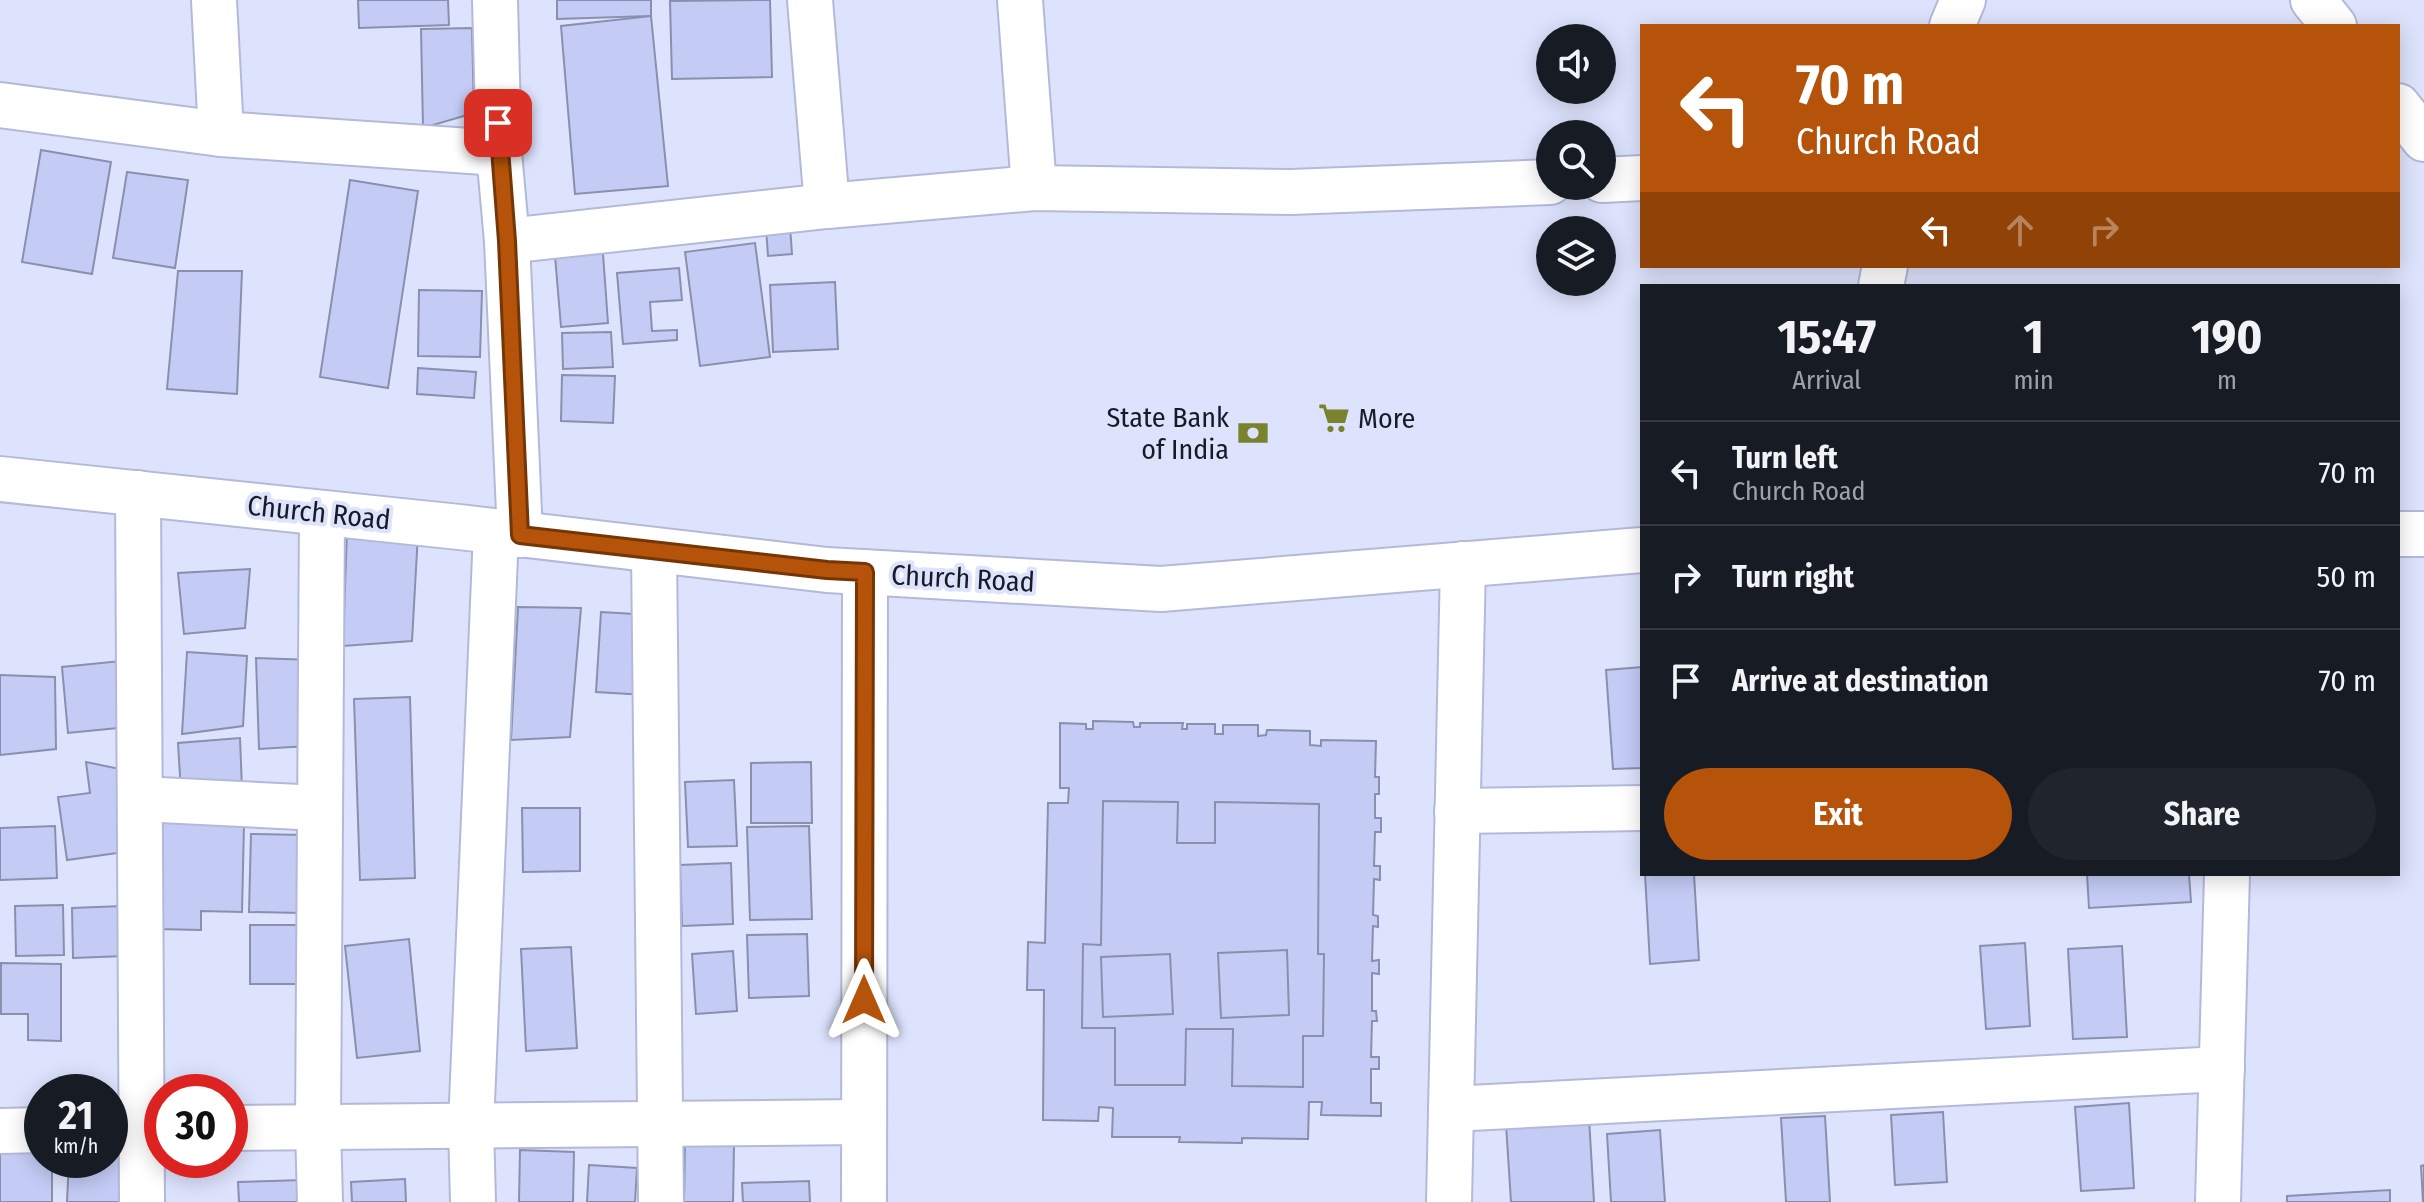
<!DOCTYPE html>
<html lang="en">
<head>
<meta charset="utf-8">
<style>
	:root { --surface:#171b24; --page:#20242c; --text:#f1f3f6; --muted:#9ea1a6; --line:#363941; --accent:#b45309 }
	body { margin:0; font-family:"Fira Sans Condensed",sans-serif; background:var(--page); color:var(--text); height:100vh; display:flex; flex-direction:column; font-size:30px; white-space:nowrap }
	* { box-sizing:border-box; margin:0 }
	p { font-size:26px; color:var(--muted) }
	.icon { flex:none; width:44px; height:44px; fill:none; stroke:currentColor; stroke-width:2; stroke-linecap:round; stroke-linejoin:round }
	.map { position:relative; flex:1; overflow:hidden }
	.sheet { position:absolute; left:1640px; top:284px; width:760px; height:592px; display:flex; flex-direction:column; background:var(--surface); border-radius:0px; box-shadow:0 4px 20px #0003 }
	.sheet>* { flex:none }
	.banner { position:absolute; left:1640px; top:24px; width:760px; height:244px; border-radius:0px; box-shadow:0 4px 20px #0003; background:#b45309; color:#fff; overflow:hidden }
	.fabs { position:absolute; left:1536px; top:24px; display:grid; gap:16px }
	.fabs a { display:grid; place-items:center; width:80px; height:80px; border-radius:50%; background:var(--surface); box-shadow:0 4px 20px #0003; font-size:40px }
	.speed { position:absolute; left:24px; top:1074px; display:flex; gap:16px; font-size:40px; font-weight:700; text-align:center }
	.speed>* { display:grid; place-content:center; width:104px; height:104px; border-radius:50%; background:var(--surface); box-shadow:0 4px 20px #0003; line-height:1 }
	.speed small { font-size:20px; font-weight:400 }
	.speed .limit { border:12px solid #d22; background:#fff; color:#111 }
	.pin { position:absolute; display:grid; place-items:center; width:68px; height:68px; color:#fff; margin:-34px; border-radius:16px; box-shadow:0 4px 12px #0006 }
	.me { position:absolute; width:88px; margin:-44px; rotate:0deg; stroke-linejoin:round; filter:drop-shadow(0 0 6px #0008) }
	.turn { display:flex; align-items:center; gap:28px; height:168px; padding:0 24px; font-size:36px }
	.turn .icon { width:104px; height:104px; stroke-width:2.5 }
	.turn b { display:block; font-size:56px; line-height:68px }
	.lanes { display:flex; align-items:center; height:76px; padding:0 24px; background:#0003; justify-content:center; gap:40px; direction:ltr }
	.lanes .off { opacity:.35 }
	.eta { display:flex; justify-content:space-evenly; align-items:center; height:136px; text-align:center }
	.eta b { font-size:48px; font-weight:700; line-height:56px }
	.button { display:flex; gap:16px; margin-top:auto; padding:16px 24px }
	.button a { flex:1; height:92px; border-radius:48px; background:var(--accent); color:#fff; font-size:32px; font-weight:700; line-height:92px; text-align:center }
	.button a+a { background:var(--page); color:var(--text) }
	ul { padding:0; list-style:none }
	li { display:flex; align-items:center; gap:24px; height:104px; padding:0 24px; border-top:2px solid var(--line) }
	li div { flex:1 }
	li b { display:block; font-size:30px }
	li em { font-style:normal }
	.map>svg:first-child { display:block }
</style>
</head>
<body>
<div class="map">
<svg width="2424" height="1202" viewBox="0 0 2424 1202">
	<rect width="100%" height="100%" fill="#dee3fd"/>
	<g fill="#c4ccf6" stroke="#898fad" stroke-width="2">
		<path d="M358,0H448L449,25L359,28Z"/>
		<path d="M557,0H651V16L557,19Z"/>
		<path d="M770,0L772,77L672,79L670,1Z"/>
		<path d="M651,16L668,186L575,194L561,26Z"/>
		<path d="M472,28L474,113L423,128L421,29Z"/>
		<path d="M41,150L111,162L92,274L22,262Z"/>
		<path d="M127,172L188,180L175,268L113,258Z"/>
		<path d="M350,180L418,191L388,388L320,377Z"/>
		<path d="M790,226L792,254L768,256L766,228Z"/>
		<path d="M602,240L608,323L561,327L554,244Z"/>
		<path d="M755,243L770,357L700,366L685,252Z"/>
		<path d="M679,268L682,300L650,302L652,331L677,330V340L623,344L617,273Z"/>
		<path d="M178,271H242L237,394L167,389Z"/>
		<path d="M835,282L838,349L773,352L770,285Z"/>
		<path d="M419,290L482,291L480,357L418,356Z"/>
		<path d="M611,332L613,367L563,369L562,333Z"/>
		<path d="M418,368L476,372L474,398L417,394Z"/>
		<path d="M562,375L615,376L613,423L561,421Z"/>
		<path d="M347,531L418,533L412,641L343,646Z"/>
		<path d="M250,569L245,628L184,634L178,573Z"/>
		<path d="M518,607L581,608L570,737L511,740Z"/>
		<path d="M601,612L651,615L646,695L596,692Z"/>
		<path d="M187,652L247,656L243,726L182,734Z"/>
		<path d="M256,658L313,660L308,746L259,749Z"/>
		<path d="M121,661L128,727L68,733L62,667Z"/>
		<path d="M1642,667V768L1613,769L1606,670Z"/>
		<path d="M0,675L55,677L56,749L0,755Z"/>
		<path d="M410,697L415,878L360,880L354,699Z"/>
		<path d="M1093,721L1133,722L1134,727H1140V723H1183L1182,729H1187V724H1215V734H1223V725H1258V736L1266,735L1267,730L1310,731V745L1321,746V740L1376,741L1375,777H1379V794H1375V818H1381V832H1375L1374,866H1380V880L1374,879L1373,915L1378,916V927L1373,926L1372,961L1379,960V974L1372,973V1011H1376L1377,1021H1372L1371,1057H1379V1069H1371V1103H1381V1116L1321,1115L1322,1102H1309L1308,1139L1242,1138V1143L1179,1142L1180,1137H1112L1113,1108L1099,1107L1098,1121L1043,1120L1044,990H1027L1028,942L1045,943L1048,803H1068L1069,788H1060V723L1086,724V729H1093Z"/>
		<path d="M240,738L242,789L181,792L178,743Z"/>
		<path d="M86,762L120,769L132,851L67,860L58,797L90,793Z"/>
		<path d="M811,762L812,823H751V763Z"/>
		<path d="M734,780L737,846L688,847L685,782Z"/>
		<path d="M1103,801L1178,802L1177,843H1215V802L1319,804L1318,954H1324L1323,1036H1303V1087L1232,1086L1233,1029H1186L1185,1085H1115V1028H1082L1083,944L1101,945Z"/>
		<path d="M522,808H580V871L523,872Z"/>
		<path d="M159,821L244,824L242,912L201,911V930L156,929Z"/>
		<path d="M55,826L57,878L0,880V828Z"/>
		<path d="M809,826L812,919L750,920L747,827Z"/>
		<path d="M251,834L304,835L302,913L249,912Z"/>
		<path d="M731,863L733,924L682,926L680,865Z"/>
		<path d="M1645,874H1694L1699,960L1650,964Z"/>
		<path d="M2087,874H2189L2191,902L2089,908Z"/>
		<path d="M63,905L64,955L16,956L15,906Z"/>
		<path d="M123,906L125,956L73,958L72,908Z"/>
		<rect x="250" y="925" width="57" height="59"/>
		<path d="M807,934L809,996L749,998L747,935Z"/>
		<path d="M409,939L420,1051L357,1058L345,946Z"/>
		<path d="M2025,943L2030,1026L1986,1029L1980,946Z"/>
		<path d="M2122,946L2127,1037L2073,1039L2068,949Z"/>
		<path d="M571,947L577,1048L526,1051L521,949Z"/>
		<path d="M1287,950L1289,1015L1221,1018L1218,953Z"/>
		<path d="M733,951L737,1011L696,1014L692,954Z"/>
		<path d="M1170,954L1173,1014L1103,1017L1101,957Z"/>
		<path d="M1,963L61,964V1041L28,1040V1014H1Z"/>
		<path d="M2129,1103L2134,1188L2081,1191L2075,1107Z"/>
		<path d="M1943,1112L1947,1182L1895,1185L1891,1115Z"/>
		<path d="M1825,1116L1830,1202H1786L1781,1118Z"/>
		<path d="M1589,1118L1594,1202H1511L1506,1124Z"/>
		<path d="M1660,1130L1665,1202H1611L1607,1134Z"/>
		<path d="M685,1144L734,1145L733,1202H684Z"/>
		<path d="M128,1146L127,1202H67L69,1160H110V1147Z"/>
		<path d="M0,1147L42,1150V1160H52V1202H0Z"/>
		<path d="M520,1150L574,1152L573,1202H519Z"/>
		<path d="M589,1165L637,1168L635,1202H587Z"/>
		<path d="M2424,1165V1202H2423L2421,1166Z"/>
		<path d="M405,1179L406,1202H352L351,1182Z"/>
		<path d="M304,1180L305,1202H239L238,1182Z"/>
		<path d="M809,1181L810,1202H743L742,1183Z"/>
		<path d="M2390,1190V1202H2287V1196Z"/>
	</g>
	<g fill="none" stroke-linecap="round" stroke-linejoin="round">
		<defs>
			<g id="minor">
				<path d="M214,0L221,134"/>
				<path d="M495,0L499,153L507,241L520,535"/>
				<path d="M810,0L827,206"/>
				<path d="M1020,0L1034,188"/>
				<path d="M2313,0L2334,26"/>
				<path d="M1952,26L1963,0"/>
				<path d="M0,105L221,134L499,153"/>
				<path d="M2398,106L2424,139"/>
				<path d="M1602,180L1642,178"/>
				<path d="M507,241L827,206L1034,188L1291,192L1550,182"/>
				<path d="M1881,286L1885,266"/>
				<path d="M138,493L142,1202"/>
				<path d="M654,550L661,1202"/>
				<path d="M140,799L320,808"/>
				<path d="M1457,811L1642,808"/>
				<path d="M1451,1109L2222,1069"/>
				<path d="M230,1128L864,1122"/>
				<path d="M0,1131L42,1130"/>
				<path d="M320,1202L318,1127L322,513"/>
				<path d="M473,1202L471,1126L496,532"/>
				<path d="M864,1202L865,572"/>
				<path d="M1449,1202L1463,564"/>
				<path d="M2218,1202L2227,874"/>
			</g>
			<g id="secondary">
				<path d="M0,479L459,527L827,570L1161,589L1642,550"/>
				<path d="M2398,534H2424"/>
			</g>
		</defs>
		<use href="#minor" stroke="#b3b9d9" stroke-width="48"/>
		<use href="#secondary" stroke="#b3b9d9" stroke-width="48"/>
		<use href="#minor" stroke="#fff" stroke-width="44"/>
		<use href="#secondary" stroke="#fff" stroke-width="44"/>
	</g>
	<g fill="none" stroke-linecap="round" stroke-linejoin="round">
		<defs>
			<path id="route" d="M498,123L507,241L520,535L827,570L865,572L864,1000"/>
		</defs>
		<use href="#route" stroke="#753606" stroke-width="20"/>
		<use href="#route" stroke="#b45309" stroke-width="14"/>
	</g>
	<defs>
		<symbol id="supermarket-bare" viewBox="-9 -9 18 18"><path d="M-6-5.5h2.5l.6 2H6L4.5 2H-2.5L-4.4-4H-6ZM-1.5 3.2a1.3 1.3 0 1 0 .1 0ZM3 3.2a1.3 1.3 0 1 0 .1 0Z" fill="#79822d" stroke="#dee3fd" stroke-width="2.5" paint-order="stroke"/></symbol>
		<symbol id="bank-bare" viewBox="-9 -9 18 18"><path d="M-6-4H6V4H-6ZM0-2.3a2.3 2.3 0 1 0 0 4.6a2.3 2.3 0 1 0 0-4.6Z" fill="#79822d" stroke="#dee3fd" stroke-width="2.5" paint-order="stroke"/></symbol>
	</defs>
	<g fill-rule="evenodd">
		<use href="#supermarket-bare" x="1312" y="396" width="44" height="44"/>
		<use href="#bank-bare" x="1231" y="411" width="44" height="44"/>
	</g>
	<g text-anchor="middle" stroke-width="8" stroke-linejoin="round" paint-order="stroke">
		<g font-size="28" fill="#181b26" stroke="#dee3fd" text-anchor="end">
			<text x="1229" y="427">State Bank<tspan x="1229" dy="32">of India</tspan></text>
			<text x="1358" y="428" text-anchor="start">More</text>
		</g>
		<g font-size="28" fill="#181b26" stroke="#dee3fd">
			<text transform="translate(319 512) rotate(6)" y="10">Church Road</text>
			<text transform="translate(963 578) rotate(3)" y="10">Church Road</text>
		</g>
	</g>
</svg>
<div class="fabs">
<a><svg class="icon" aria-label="sound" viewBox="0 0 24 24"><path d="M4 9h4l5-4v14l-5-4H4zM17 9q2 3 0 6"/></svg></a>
<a><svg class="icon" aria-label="search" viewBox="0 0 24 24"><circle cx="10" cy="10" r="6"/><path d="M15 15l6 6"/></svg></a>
<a><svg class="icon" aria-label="layers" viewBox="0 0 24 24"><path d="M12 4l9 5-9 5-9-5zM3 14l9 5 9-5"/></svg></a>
</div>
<div class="speed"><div>21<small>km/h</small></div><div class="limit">30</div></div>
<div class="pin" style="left:498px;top:123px;background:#d93025"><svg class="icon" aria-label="arrive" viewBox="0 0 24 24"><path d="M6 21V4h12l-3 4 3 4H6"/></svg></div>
<svg class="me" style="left:864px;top:1000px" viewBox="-20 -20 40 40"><path d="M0-17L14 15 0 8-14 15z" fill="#b45309" stroke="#fff" stroke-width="4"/></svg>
<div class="banner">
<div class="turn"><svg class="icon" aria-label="left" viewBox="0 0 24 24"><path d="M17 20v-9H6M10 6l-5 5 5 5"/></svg><div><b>70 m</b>Church Road</div></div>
<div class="lanes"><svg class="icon" aria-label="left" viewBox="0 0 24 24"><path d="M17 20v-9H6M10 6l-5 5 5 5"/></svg><svg class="icon off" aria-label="ahead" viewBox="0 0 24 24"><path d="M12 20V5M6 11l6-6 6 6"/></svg><svg class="icon off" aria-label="right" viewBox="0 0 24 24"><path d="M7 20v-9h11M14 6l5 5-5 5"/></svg></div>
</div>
<section class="sheet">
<div class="eta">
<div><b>15:47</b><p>Arrival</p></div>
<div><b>1</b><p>min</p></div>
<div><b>190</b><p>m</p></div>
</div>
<ul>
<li><svg class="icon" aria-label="left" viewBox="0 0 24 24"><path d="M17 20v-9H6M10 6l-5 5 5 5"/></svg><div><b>Turn left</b><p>Church Road</p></div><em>70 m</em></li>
<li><svg class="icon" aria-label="right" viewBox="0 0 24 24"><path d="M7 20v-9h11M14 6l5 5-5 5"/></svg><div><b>Turn right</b></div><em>50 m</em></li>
<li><svg class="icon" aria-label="arrive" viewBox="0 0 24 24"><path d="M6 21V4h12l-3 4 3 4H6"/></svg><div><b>Arrive at destination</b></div><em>70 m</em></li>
</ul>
<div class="button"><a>Exit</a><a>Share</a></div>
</section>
</div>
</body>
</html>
